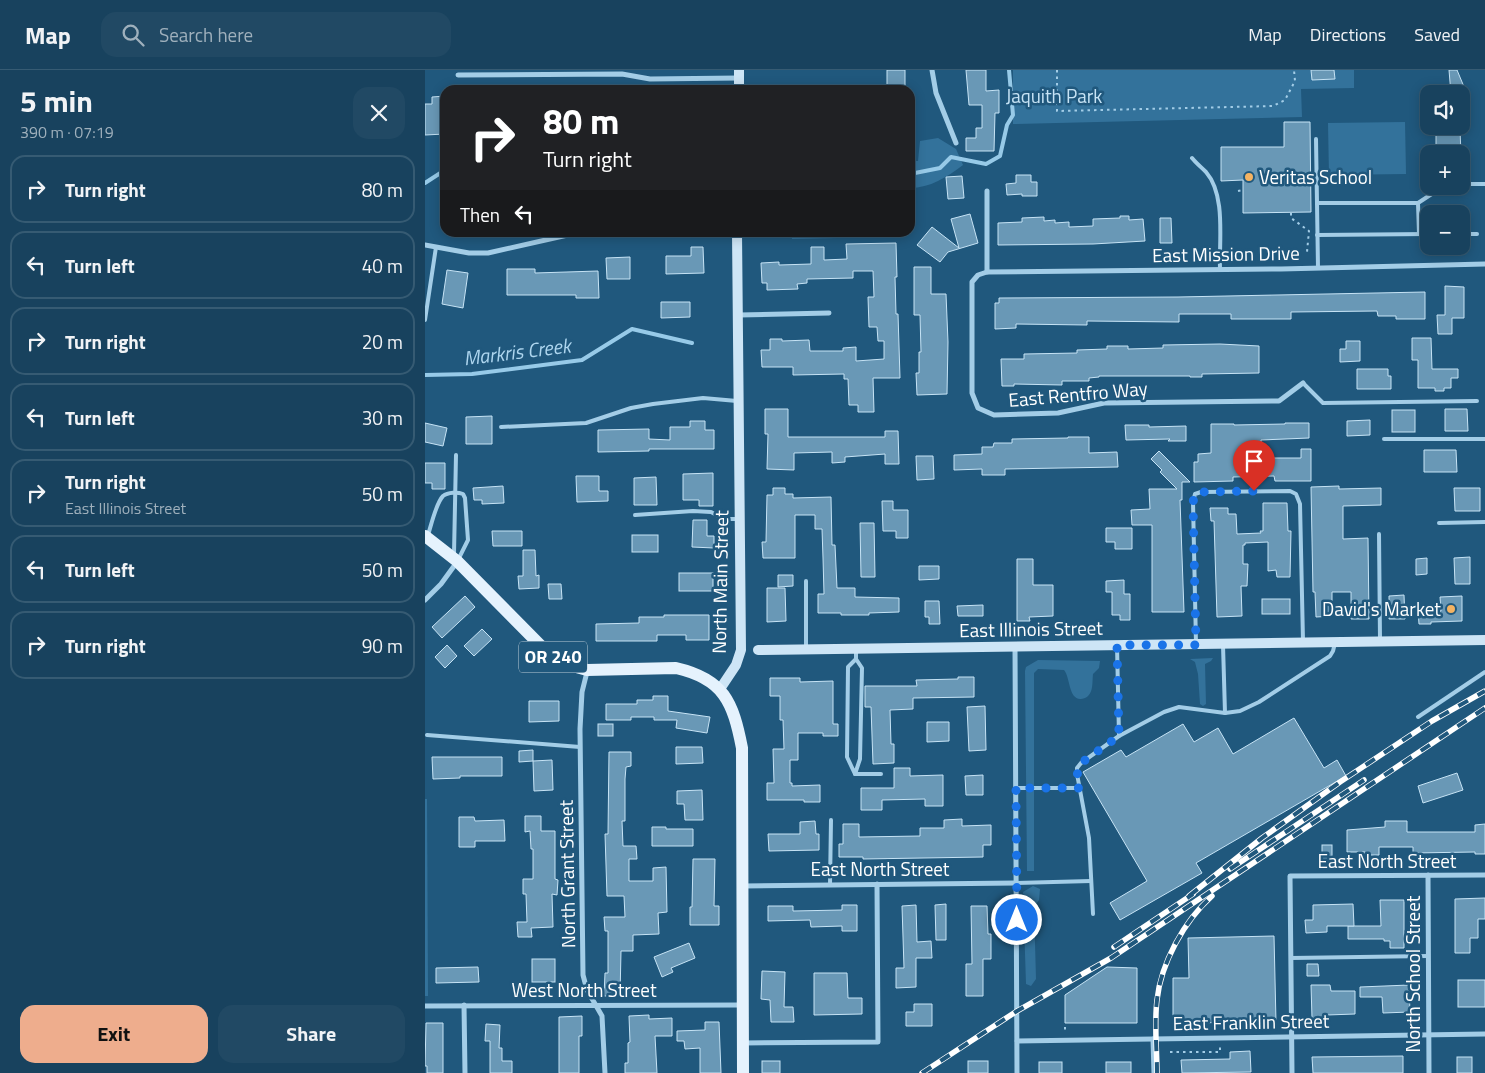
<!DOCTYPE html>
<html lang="en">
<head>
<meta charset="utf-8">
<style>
	:root { --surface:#18425e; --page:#214964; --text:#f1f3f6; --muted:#9fb0bc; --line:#365b73; --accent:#eead8d }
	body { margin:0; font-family:"Titillium Web",sans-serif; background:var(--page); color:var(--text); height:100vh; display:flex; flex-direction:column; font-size:19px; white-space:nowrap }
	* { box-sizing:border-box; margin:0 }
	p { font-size:16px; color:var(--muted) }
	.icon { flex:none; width:28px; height:28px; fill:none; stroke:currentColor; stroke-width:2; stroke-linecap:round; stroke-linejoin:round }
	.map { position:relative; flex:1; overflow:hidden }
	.drawer { display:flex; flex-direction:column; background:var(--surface); width:425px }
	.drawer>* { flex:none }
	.hud { position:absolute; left:15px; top:15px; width:475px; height:152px; border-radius:15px; box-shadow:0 2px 12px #0003,0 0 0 1px var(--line); background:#202124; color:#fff; overflow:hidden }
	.buttons { position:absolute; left:995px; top:15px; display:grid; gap:10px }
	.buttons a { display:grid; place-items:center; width:50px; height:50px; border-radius:10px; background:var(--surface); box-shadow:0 2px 12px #0003,0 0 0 1px var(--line); font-size:25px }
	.pin { position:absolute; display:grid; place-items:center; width:42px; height:42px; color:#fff; margin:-51px -21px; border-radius:50% 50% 50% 0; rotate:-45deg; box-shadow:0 0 5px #0007 }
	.pin .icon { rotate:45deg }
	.me { position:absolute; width:55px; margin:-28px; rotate:0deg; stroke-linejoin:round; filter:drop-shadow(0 0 4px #0008) }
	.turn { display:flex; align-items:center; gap:18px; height:105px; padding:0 20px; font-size:22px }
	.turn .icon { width:65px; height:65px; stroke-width:2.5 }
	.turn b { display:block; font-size:35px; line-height:42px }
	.then { display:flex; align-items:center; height:48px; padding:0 20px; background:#0003; gap:10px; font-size:19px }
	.round { display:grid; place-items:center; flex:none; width:52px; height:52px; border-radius:15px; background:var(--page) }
	.headline { display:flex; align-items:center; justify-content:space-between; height:85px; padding:0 20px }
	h1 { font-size:30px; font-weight:700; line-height:38px }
	.button { display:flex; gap:10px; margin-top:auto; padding:10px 20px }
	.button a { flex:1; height:58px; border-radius:15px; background:var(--accent); color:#111; font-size:20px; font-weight:700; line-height:58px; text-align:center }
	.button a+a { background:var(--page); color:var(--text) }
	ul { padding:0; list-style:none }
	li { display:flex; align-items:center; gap:15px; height:68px; margin:0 10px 8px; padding:0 10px; border:2px solid var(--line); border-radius:15px }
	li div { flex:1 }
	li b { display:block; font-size:19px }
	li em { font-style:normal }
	header { display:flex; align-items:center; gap:30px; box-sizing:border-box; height:70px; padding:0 25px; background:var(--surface); border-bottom:1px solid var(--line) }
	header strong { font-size:24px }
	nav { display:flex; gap:28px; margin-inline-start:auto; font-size:18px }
	.search { width:350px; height:45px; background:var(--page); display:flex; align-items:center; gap:12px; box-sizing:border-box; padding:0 18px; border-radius:15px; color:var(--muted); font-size:19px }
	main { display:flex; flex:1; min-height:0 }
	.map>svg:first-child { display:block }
</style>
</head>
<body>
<header>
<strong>Map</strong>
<div class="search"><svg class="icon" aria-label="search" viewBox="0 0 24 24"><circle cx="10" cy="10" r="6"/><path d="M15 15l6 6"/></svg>Search here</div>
<nav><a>Map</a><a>Directions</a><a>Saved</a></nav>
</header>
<main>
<section class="drawer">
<div class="headline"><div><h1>5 min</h1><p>390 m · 07:19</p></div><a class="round"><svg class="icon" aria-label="close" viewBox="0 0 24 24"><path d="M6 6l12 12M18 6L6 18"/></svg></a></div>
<ul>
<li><svg class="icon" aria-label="right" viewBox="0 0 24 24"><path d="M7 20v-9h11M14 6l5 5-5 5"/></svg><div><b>Turn right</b></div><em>80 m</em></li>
<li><svg class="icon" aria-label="left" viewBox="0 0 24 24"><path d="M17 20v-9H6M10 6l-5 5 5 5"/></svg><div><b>Turn left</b></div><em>40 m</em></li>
<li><svg class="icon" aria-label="right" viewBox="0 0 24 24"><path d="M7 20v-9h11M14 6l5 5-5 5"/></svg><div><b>Turn right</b></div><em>20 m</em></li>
<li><svg class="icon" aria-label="left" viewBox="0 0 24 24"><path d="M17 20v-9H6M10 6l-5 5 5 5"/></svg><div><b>Turn left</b></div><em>30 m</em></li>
<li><svg class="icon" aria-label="right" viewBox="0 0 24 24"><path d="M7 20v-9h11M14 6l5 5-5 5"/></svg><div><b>Turn right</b><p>East Illinois Street</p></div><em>50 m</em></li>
<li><svg class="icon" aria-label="left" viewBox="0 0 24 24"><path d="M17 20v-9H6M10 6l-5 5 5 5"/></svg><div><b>Turn left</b></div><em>50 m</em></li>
<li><svg class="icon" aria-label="right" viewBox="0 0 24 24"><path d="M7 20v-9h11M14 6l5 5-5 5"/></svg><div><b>Turn right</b></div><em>90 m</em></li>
</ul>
<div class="button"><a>Exit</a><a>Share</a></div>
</section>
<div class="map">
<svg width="1060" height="1003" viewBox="0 0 1060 1003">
	<rect width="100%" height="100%" fill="#20587d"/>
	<g fill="#33729b">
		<path d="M588,0H929V18L876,19L877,47L588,54Z"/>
		<path d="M980,52L981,104L904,105L903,53Z"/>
		<path d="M513,68L531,79L538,95C522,107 505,118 485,118V91H493L495,71Z"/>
		<path d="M457,162V167L367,169V163Z"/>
		<path d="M788,588L786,591L780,594L781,634L778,636L775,634L773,604L770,592L765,589Z"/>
		<path d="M613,590L675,591L674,598L668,604C667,612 669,624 660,628C643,634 646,608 639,600L613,599L609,603V801H602L600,601L601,597Z"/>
		<path d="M0,729H2L3,926H0Z"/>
		<path d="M608,816L615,819L614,830L609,837L611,909L606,916L601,914L598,822Z"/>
	</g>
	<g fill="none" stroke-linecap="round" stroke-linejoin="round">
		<g stroke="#97cae8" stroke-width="4">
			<path d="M485,104L515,98L526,87L561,94L575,86L582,55L588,45L584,0"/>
			<path d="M0,113L20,100"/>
			<path d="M415,163V162"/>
			<path d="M0,305L47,304L157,290L207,259L267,273"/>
		</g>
	</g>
	<g fill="#6998b6" stroke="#c6e3f5">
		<rect x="462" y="0" width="18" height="20"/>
		<path d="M541,0H561V21L574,20V43H570L569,81H541V68H551V58H557V35H544Z"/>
		<path d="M886,0H909L910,9L887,10Z"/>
		<path d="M1024,0H1032L1042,24H1026Z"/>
		<path d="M20,26V64L0,65V34H7V27Z"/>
		<path d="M859,52H885L886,142L818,143V110L796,111V77H859Z"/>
		<path d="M1011,56H1023V60H1035L1036,84H1011Z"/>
		<path d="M591,105H606V112H612V126H597V124L582,125L581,114L591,113Z"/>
		<path d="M537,106L539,128L523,129L521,107Z"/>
		<path d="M545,144L553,173L523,182L515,192L492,175L507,157L534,178L526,149Z"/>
		<path d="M695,146H704V150L718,149L720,171L668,174L573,175V153L597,152V148L619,147V151L630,150V153L644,152V157L668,156V149L695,148Z"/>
		<path d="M735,148H746L747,173H735Z"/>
		<path d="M471,173L472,207H470L471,244H473L475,308H448L449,342H433V335H424L423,309H419V304L368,305V297H337L336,280H345V269H357V271L384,270L385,281H418V278L431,277V291L459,289V271H453L452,257H444L443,227H449L448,201H428V208L382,209V213L372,214L373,219L342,220V213H337L336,193L354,192V195L386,194V177H399V190L422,189L421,174Z"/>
		<path d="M266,177H278L279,203L241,204V186H266Z"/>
		<path d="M205,187V209H182L181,188Z"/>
		<path d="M489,197H506V224H521L523,272L522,324L492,325L491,303H494V282H496L495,245H489Z"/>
		<path d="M82,199H110V203L173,201L174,228H151V225H82Z"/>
		<path d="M22,200L43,203L38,238L17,234Z"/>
		<path d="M1020,216L1039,217V248H1027V264H1013L1012,245H1020Z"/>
		<path d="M1000,222V249H971V246H953L952,241L866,242V249H806V244H754V252L662,251V255L591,254V258L570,259V233H574V228L753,227Z"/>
		<path d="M236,232H265V247L236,248Z"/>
		<path d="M987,268H1006L1007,299H1033V308H1026V318H1019V321H1010V318H993V290H987Z"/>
		<path d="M921,271H935V291L915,292V279H921Z"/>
		<path d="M795,274L834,276V303L777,304V307H765V306H674V307L664,308V311H637V315L589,314V316H577L576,289H599V284L652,283V280L682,279V276H703V279L738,278V275Z"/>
		<path d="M932,299H963V306H966V319H932Z"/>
		<path d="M340,339H363V367H460V361H473L474,394H460V384L420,387V392L407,393V382L369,383V400L342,399L343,364H340Z"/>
		<path d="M1020,339H1042L1043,361H1020Z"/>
		<rect x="967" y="340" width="23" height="22"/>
		<path d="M67,346V374H41V347Z"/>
		<path d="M945,350V365L922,366V351Z"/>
		<path d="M265,351H280V360H289V379H224V381L173,382V360L224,359V369L245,370V357H265Z"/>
		<path d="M0,353L22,358L18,376L0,372Z"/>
		<path d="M860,353H884V368L836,370L837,388H876V379H886V411H850L849,406L808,407V411L769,412V392H773V384L786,383V354H809V355L860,354Z"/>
		<path d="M700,355H724V357L761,356V371H743L745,369L701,370Z"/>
		<path d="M643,367H664V383L692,382L693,397L580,399V405H557V399L529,400V385L557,384V377H568L569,373H587V369L643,368Z"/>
		<path d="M999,380H1031L1032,402H999Z"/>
		<path d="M734,381L765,412H757V430H755L759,542H727V455H707L706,440L725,439L724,419H752L735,402L737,400L726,389Z"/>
		<path d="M491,386H508L509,409L492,410Z"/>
		<path d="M0,393H20V419H7V413H0Z"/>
		<path d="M288,403V436H274V430H258V404Z"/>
		<path d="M151,406H174V421H183V431L152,432Z"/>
		<path d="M231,407L232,435H209V408Z"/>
		<path d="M78,416L79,433L57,434V430H49L48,418Z"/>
		<path d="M914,416V419L956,418V435L918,436V469L943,468L944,549H926V522H907V546L891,547L890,522H888L886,417Z"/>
		<path d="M348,418H360V424H368V428L406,427L407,475H410L412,518H430V527L474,528V542L444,543V545H416V543H393V524H399L398,488L397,459H390V445H370V488H338L337,472H341L342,425H348Z"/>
		<path d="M1029,418H1055V441H1030Z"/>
		<path d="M457,431H468V440H483V468H471V461H458Z"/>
		<path d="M838,433H862L863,461H866L865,507H852L851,500L843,501V472L820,473V475H818V494H823L822,516H816L817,546L792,547L789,451H786L785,438H803V444H811L812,464L836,463L835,461H838Z"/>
		<path d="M268,450H282V466H289V478L267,477Z"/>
		<path d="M435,453H449L450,507H436Z"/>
		<path d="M681,458H707V479H690V472H681Z"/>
		<path d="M67,461H97V476H68Z"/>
		<rect x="207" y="465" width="26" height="17"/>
		<path d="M98,480H110L111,506L114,505V518L94,519L93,506H98Z"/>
		<path d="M1045,487V514H1030L1029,488Z"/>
		<path d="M1002,488V504L991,505V489Z"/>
		<path d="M592,489H608V515H628V546L604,547L605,551H592Z"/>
		<path d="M494,496H514V509L494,510Z"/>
		<rect x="254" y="503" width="34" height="18"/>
		<path d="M353,505H368V516L353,517Z"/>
		<path d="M699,510V524H705V550H695V545H687V522H681V511Z"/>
		<path d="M123,514H136L137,529H124Z"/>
		<path d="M342,518H360L361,551L342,552Z"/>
		<path d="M979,525L980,549H964V526Z"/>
		<path d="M40,526L50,537L17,568L7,557Z"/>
		<path d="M1037,526V551L1006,552V554H994L993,541H1016L1015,527Z"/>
		<rect x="837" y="529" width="28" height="15"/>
		<path d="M500,531H514L515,554H504V547H500Z"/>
		<path d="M558,535V546H533L532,536Z"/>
		<path d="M239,545H284V570H261V565H232V571H171V554L214,553V547H239Z"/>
		<path d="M57,559L67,569L49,586L39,576Z"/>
		<path d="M22,575L32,586L20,598L10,587Z"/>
		<path d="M533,607H549V627L488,628V639L465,640L466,674H469V693L448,694L446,637H440V616H492L491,610L533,609Z"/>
		<path d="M345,608H375V612L408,611V654H413V666H398V663H373V690H365V713H367V716L395,715V732H379V730H342V713H349L348,679H359L358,650H355V626H345Z"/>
		<path d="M228,626H243V641L285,647L282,663L251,658L252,650H229V647H206V650H181V634H212V630H228Z"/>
		<path d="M104,631H134V651L104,652Z"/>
		<path d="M560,636L561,680L544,681L542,637Z"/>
		<path d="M869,648L899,698L912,690L921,706L771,793L777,803L695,850L685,833L722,811L658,702L696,680L701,687L758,654L769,672L793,658L808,684Z"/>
		<path d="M502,652H524V671L502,672Z"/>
		<rect x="173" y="654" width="15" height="12"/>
		<path d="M251,677H277L278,693L251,694Z"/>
		<path d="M108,680V691L127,690L128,720L109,721L108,691L94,692V681Z"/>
		<path d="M184,682H206V696L201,697L200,709V751H197L198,776H211L212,789H204V811H228V798L241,797L242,842L233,843L234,864L208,865V881H196L195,926H179L180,903H183V861H180L179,847H200L199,826H182L180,764H183Z"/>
		<path d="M7,687H77V706H35V708L8,709Z"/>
		<path d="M469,698H485V706L518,705V736H500V729L457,730V740H436V718H469Z"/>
		<path d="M1032,703L1038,720L998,733L993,716Z"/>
		<path d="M558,705V725H541L540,706Z"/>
		<path d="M277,720L278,750H260L259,734H252V721Z"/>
		<path d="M100,746H116V761H130V809L133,810L132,825L127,824L128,857L106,858L107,867H93L92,852H102L101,824H98V809H108V779H106L105,761L100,762Z"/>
		<path d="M34,747H49L50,751L79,750L80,771H50V777H34Z"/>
		<path d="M537,749V756L566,755V775H558V787L438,789V787H414V774H418V754H434V767L495,766V758H519V750Z"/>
		<path d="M390,751L391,764H394V780L344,781L343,764H375V752Z"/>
		<path d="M960,751H982V762H1050V755L1060,754V784H1050V782L988,783V777H954V785H940V782H922V760L960,757Z"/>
		<path d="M227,757H241V759H268V776H227Z"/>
		<rect x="897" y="775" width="10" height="18"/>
		<path d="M268,789H290L289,836H294V855H265V837H267Z"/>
		<path d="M1060,828V849H1053V868H1045V883H1030V829Z"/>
		<path d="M955,830H979V878H965V871H959V869H923V856H956Z"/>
		<path d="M521,834V870H511L510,835Z"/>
		<path d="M928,834L929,856H902V862L881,863L880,850H888V835Z"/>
		<path d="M417,835H432V861H417V856L386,857L385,850L343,851V836H368V841L417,840Z"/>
		<path d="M491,835L492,872L506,871L507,888H491V917L471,918V898H479L477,836Z"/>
		<path d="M546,836H562L563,864H566V889H558V926H541V894H547Z"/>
		<path d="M849,866L851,952L748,953V908H764L763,868Z"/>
		<path d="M264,873L270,888L246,898L248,902L237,907L229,887Z"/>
		<rect x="107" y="889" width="23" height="23"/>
		<path d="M882,894H893L894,906H882Z"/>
		<path d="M53,897L54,912L11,913V898Z"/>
		<path d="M682,897L712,898V953H640V925Z"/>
		<path d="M337,901L360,902L359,937H368L369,952H346L345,930L336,929Z"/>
		<path d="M389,903H422L423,928H437V944L389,945Z"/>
		<rect x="1033" y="910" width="27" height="27"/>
		<path d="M886,915H905L906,921H930V944L902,945V948H887Z"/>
		<path d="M984,915L985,942L958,943L957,927H935V917Z"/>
		<path d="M489,934H507V956H481V942H489Z"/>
		<path d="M224,945V949L247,948V966H230L232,1003H200V993H203V973L205,972L204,946Z"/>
		<path d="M157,946V966H154V1003H134V947Z"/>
		<path d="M280,952H294L296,1003H275V978L260,979L259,971H252V961L280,960Z"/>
		<path d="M1,953H18V1003H2V996H0Z"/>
		<path d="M61,954L75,955L74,978H77V991H87V1003H65V971H60Z"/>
		<path d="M825,981L826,1002L757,1003L756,990L805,989V982Z"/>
		<path d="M978,986V1003H888L887,987Z"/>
		<rect x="1032" y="987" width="15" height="16"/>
		<rect x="337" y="991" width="18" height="12"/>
		<rect x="543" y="991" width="20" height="12"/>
		<rect x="614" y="992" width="23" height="11"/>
		<rect x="681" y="992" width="25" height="11"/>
	</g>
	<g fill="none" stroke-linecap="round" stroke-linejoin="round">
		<g stroke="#a3cde7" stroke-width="2" stroke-dasharray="2.5 4" stroke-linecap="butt">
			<path d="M632,0V41L848,36L860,30L870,11L869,0"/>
			<path d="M813,121L818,120"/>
			<path d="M866,143V148L884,161L882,182"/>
			<path d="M640,957V963"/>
			<path d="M745,982H795V977"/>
		</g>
		<g stroke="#a3cde7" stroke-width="4">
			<path d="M891,69L892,133"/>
			<path d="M767,88C771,93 776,97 781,102C801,125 794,170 795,199"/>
			<path d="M1036,114H1060"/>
			<path d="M993,133L994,164"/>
			<path d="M1036,164H1052"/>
			<path d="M892,165L1004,164"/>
			<path d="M893,198L892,133H993L1019,116"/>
			<path d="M0,250L11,177"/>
			<path d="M878,313L898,333L1052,331"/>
			<path d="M76,357L161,353L206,338L228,334L278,328L312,331"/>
			<path d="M959,369H1060"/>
			<path d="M210,445L268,441L286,442L299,449H313"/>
			<path d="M1014,453L1060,452"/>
			<path d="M954,464L955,570"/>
			<path d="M3,465C6,456 11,433 18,426C23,422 33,422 38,424L40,428L43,470L34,488"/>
			<path d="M29,484L31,385"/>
			<path d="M381,511V579"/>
			<path d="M771,574L768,432L770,424L776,422L865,421L871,424L875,434L878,571"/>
			<path d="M692,575L694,666L739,642L754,637L800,643L815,641L834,632L905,586L908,581L910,573"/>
			<path d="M798,575L800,643"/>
			<path d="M431,589L423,597L422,687L430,704L435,689L437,598L431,589V579"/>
			<path d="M993,647L1060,602"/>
			<path d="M2,665L155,677"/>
			<path d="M430,704H456"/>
			<path d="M591,718H655"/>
			<path d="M591,813L666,811"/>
			<path d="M405,815L406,750"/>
			<path d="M668,844L664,768L652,704V698L656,693L694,666"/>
			<path d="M866,888L1003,886"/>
		</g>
		<g stroke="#a3cde7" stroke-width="5">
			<path d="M507,0L511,23L531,73"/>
			<path d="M33,5L197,4L225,9L314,8"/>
			<path d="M562,121V202"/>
			<path d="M0,175L44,183H63L156,162"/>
			<path d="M314,245L404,243"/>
			<path d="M878,313L854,331L679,333L633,343L569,345L553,338L547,323V212L553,205L562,202L856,199L1060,194"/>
			<path d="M0,530L16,514L32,492"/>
			<path d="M590,577L592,1003"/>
			<path d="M162,602L157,622L155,659L158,905L162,920L177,946L180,1003"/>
			<path d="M1003,805L1004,1003"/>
			<path d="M318,816L591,813"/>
			<path d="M39,935L40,1003"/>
			<path d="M0,936L317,935"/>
			<path d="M728,969L729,1003"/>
			<path d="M592,971L1060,964"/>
			<path d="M318,973L453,972L452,814"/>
			<path d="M867,1003L865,806L1060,805"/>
		</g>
		<g stroke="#cde5f6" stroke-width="10">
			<path d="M314,0V20"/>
			<path d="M333,580L1060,570"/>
			<path d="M295,619L311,595L316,580L312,162"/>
		</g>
		<path stroke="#e5f2fd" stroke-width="12" d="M0,466L32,491L117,577L137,593L162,600L251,598C299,609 308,632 317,678L318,1003"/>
		<defs>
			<g id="rail">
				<path d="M805,799L939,710"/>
				<path d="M764,826L837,768L915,712L1007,651L1060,621"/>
				<path d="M689,877L768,824"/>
				<path d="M497,1003L592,941L686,888L1060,638"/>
				<path d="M732,1003C732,979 729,954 732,930C736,893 759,851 787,826"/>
			</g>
		</defs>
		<use href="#rail" stroke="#fff" stroke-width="5.5"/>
		<use href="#rail" stroke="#20587d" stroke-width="4" stroke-dasharray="11" stroke-linecap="butt"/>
	</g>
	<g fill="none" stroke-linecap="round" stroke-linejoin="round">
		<path stroke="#1a73e8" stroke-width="9" stroke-dasharray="0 16.2" d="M592,850L591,718H655C653,708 650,702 656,693L694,666L692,575H771L768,432L770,424L776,422L829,421"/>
	</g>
	<g fill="#f4b363" stroke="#20587d" stroke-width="2">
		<circle cx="824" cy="107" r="5"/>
		<circle cx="1026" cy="539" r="5"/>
	</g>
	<g text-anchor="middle" stroke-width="5" stroke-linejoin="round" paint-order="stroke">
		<rect fill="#20587d" stroke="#bccdd8" stroke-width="1" x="94" y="571.5" width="68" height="31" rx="4"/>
		<g font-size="18" font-weight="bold" fill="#fff">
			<text x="128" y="593">OR 240</text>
		</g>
		<g font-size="19" fill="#c6e3f5" stroke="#20587d">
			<text x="629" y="33">Jaquith Park</text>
		</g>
		<g font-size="19" fill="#fff" stroke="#20587d" text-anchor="start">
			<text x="834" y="114">Veritas School</text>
			<text x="1016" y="546" text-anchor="end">David's Market</text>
		</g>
		<g font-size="19" fill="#fff" stroke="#20587d">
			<text transform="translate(801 184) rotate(-1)" y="7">East Mission Drive</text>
			<text transform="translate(653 324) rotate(-5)" y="7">East Rentfro Way</text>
			<text transform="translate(295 512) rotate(-89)" y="7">North Main Street</text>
			<text transform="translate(606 559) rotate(-1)" y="7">East Illinois Street</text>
			<text x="962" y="798">East North Street</text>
			<text x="455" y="806">East North Street</text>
			<text transform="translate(142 804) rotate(-91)" y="7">North Grant Street</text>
			<text transform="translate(988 904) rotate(-90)" y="7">North School Street</text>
			<text x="159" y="927">West North Street</text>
			<text transform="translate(826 952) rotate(-1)" y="7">East Franklin Street</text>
		</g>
		<g font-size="20" font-style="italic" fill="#aed6ef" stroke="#20587d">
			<text transform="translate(92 282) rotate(-7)" y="7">Markris Creek</text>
		</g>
	</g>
</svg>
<div class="buttons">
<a><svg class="icon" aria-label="sound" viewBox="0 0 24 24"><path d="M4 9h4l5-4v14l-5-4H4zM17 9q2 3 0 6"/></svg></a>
<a>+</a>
<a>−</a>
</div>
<div class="pin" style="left:829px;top:421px;background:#d93025"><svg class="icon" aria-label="arrive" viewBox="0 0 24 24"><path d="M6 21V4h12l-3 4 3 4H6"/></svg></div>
<svg class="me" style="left:592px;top:850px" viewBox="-20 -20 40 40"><circle r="17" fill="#1a73e8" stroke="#fff" stroke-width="3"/><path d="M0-11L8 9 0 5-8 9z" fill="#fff"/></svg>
<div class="hud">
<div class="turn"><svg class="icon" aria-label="right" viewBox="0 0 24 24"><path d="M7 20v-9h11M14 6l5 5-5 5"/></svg><div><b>80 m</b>Turn right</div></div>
<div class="then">Then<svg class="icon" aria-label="left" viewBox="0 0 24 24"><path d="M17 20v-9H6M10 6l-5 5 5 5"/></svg></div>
</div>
</div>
</main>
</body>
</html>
